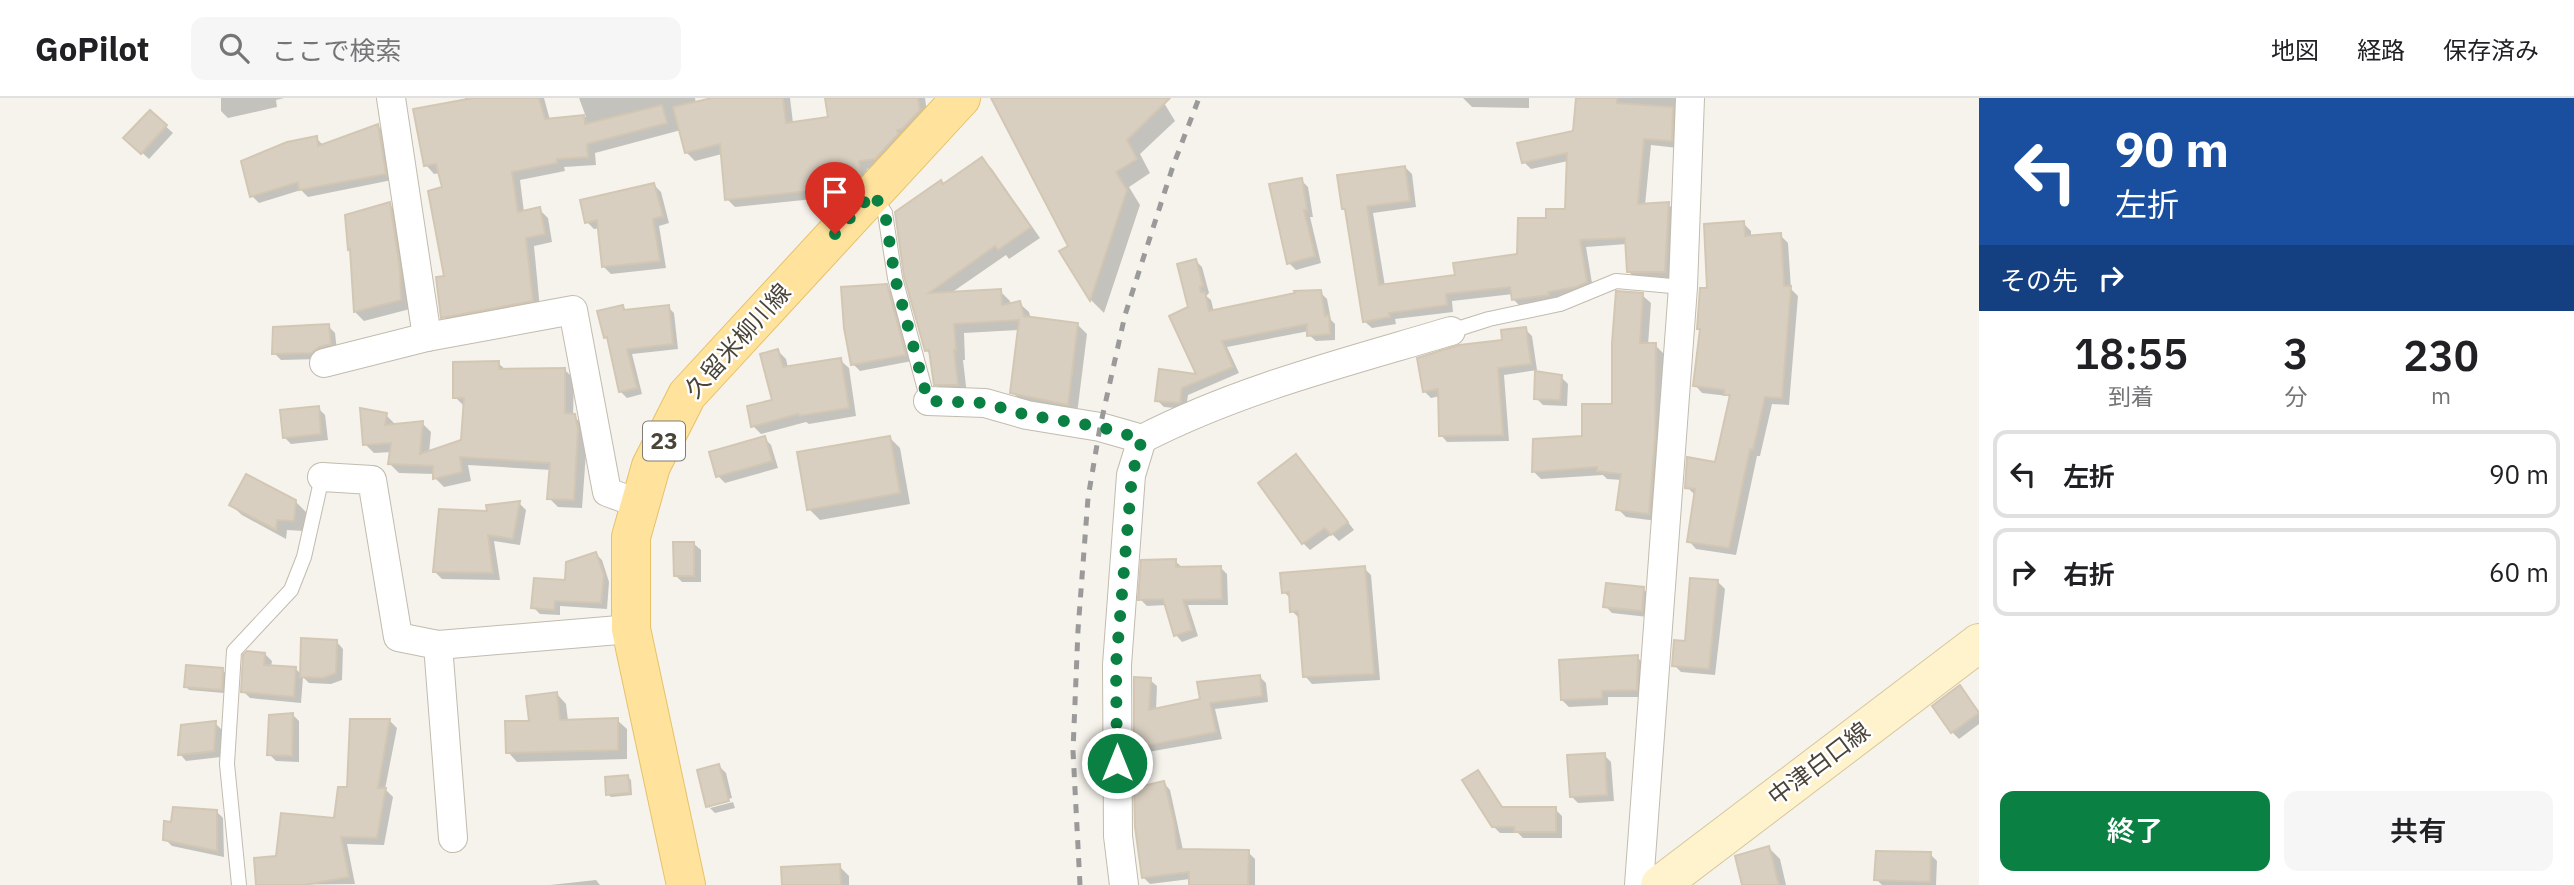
<!DOCTYPE html>
<html lang="ja">
<head>
<meta charset="utf-8">
<style>
	:root { --surface:#fff; --page:#f6f6f6; --text:#202124; --muted:#757577; --line:#e0e0e0; --accent:#0b8043 }
	body { margin:0; font-family:"IBM Plex Sans","Noto Sans JP",sans-serif; background:var(--page); color:var(--text); height:100vh; display:flex; flex-direction:column; font-size:26px; white-space:nowrap }
	* { box-sizing:border-box; margin:0 }
	p { font-size:23px; color:var(--muted) }
	.icon { flex:none; width:38px; height:38px; fill:none; stroke:currentColor; stroke-width:2; stroke-linecap:round; stroke-linejoin:round }
	.map { position:relative; flex:1; overflow:hidden }
	.side { display:flex; flex-direction:column; background:var(--surface); width:595px }
	.side>* { flex:none }
	.top-card { background:#1a4fa0; color:#fff; overflow:hidden }
	.pin { position:absolute; display:grid; place-items:center; width:60px; height:60px; color:#fff; margin:-72px -30px; border-radius:50% 50% 50% 0; rotate:-45deg; box-shadow:0 0 7px #0007 }
	.pin .icon { rotate:45deg }
	.me { position:absolute; width:77px; margin:-38px; rotate:0deg; stroke-linejoin:round; filter:drop-shadow(0 0 5px #0008) }
	.turn { display:flex; align-items:center; gap:24px; height:147px; padding:0 21px; font-size:32px }
	.turn .icon { width:91px; height:91px; stroke-width:2.5 }
	.turn b { display:block; font-size:49px; line-height:60px }
	.then { display:flex; align-items:center; height:66px; padding:0 21px; background:#0003; gap:14px; font-size:26px }
	.eta { display:flex; justify-content:space-evenly; align-items:center; height:119px; text-align:center }
	.eta b { font-size:42px; font-weight:600; line-height:49px }
	.action { display:flex; gap:14px; margin-top:auto; padding:14px 21px }
	.action a { flex:1; height:80px; border-radius:14px; background:var(--accent); color:#fff; font-size:28px; font-weight:600; line-height:80px; text-align:center }
	.action a+a { background:var(--page); color:var(--text) }
	ul { padding:0; list-style:none }
	li { display:flex; align-items:center; gap:21px; height:88px; margin:0 14px 10px; padding:0 7px; border:4px solid var(--line); border-radius:14px }
	li div { flex:1 }
	li b { display:block; font-size:26px }
	li em { font-style:normal }
	header { display:flex; align-items:center; gap:42px; box-sizing:border-box; height:98px; padding:0 35px; background:var(--surface); border-bottom:2px solid var(--line) }
	header strong { font-size:33px }
	nav { display:flex; gap:38px; margin-inline-start:auto; font-size:24px }
	.search { width:490px; height:63px; background:var(--page); display:flex; align-items:center; gap:18px; box-sizing:border-box; padding:0 24px; border-radius:14px; color:var(--muted); font-size:26px }
	main { display:flex; flex:1; min-height:0 }
	.map>svg:first-child { display:block }
</style>
</head>
<body>
<header>
<strong>GoPilot</strong>
<div class="search"><svg class="icon" aria-label="search" viewBox="0 0 24 24"><circle cx="10" cy="10" r="6"/><path d="M15 15l6 6"/></svg>ここで検索</div>
<nav><a>地図</a><a>経路</a><a>保存済み</a></nav>
</header>
<main>
<div class="map">
<svg width="1979" height="787" viewBox="0 0 1979 787">
	<rect width="100%" height="100%" fill="#f6f3ec"/>
	<g fill="#0003">
		<path d="M221,0H284L276,2L277,9L228,20L221,13Z"/>
		<path d="M465,0H544L550,22L586,19L579,0H695L696,6L719,0H790L793,25L830,20L827,0H925L928,21L883,69L867,71L868,86L853,102L828,104L824,100L735,109L727,101L722,56L695,63L686,54L681,32L595,55L596,67L564,69L565,73L520,82L524,114L539,111L548,120L552,144L534,148L540,211L451,227L443,219L446,180L444,90L440,75L434,76L426,67L466,3Z"/>
		<path d="M993,0H1161L1175,23L1140,56L1150,75L1129,89L1140,107L1104,215L1091,202L1061,154L1070,149Z"/>
		<path d="M1463,0H1529V10L1472,9Z"/>
		<path d="M1578,0H1682L1678,50L1651,47L1645,107L1668,106L1675,113L1672,180L1636,181L1629,174L1627,146L1586,149L1593,191L1521,209L1514,202L1513,196L1452,203L1453,214L1395,221L1396,226L1372,230L1364,223L1348,115L1343,111L1405,69L1412,76L1416,109L1373,115L1385,188L1457,178L1519,158L1548,122L1567,112L1568,63L1531,71L1524,64L1575,34Z"/>
		<path d="M150,14L173,35L149,61L126,40Z"/>
		<path d="M378,28L385,35L392,82L308,99L301,92L259,105L252,98L316,40L324,48Z"/>
		<path d="M982,61L992,71L1040,140L1009,161L1006,157L951,195L1000,193L1010,203V207L1019,205L1029,214L1031,221L1077,226L1087,236L1077,316L1022,304L1012,294L1020,232L964,235L965,262H963L967,297L945,296L935,286L931,257L926,252L906,178L944,88Z"/>
		<path d="M1301,82L1308,89L1313,119H1310L1321,165L1296,172L1289,165Z"/>
		<path d="M654,87L661,94L669,125L659,128L666,170L611,176L604,169L600,130L594,131L587,124Z"/>
		<path d="M389,106L398,115L410,211L364,223L355,214L352,153L350,151L347,118Z"/>
		<path d="M1743,125L1751,133V139L1780,137L1788,145L1791,191L1798,198L1789,307L1772,306L1760,358H1757L1736,457L1696,451L1689,443L1694,396L1687,389L1717,366L1731,301L1728,298L1702,295L1695,287L1701,233L1698,230L1709,192Z"/>
		<path d="M1196,163L1202,169L1209,195L1206,198L1211,202L1214,214L1320,194L1327,201L1331,222L1335,226V242L1316,243L1309,237V233L1227,249L1239,275L1188,297L1186,311L1164,309L1157,302L1199,278L1190,210Z"/>
		<path d="M886,187L893,195L912,263L860,273L853,266Z"/>
		<path d="M1642,197L1651,205L1648,247H1655L1663,255V348L1657,423L1626,419L1618,411L1622,382L1607,381L1603,377L1541,381L1533,373L1584,340L1614,308Z"/>
		<path d="M623,209L627,213L668,209L674,215L678,251L632,256L642,296L627,300L620,293L609,243L605,239Z"/>
		<path d="M328,228L335,235L337,253L319,261L281,262L274,255Z"/>
		<path d="M1525,231L1532,238L1537,272L1504,277L1509,343L1447,344L1441,337L1440,298L1431,300L1424,293Z"/>
		<path d="M778,253L786,261L788,270L840,262L849,270L856,318L809,326L806,324L761,336L753,328L774,303Z"/>
		<path d="M498,265L506,272H565L574,281L573,318L584,327L587,341L582,410L558,409L549,400L551,372L468,367L471,383L444,389L435,380V376L399,375L390,366L392,354L374,355L365,346L386,317L395,326L422,325L431,334L429,355L463,344L464,308L455,299Z"/>
		<path d="M1561,279L1568,286L1567,308L1543,307L1536,300Z"/>
		<path d="M318,310L325,317L328,342L291,346L284,339Z"/>
		<path d="M764,340L771,347L778,370L725,385L718,378Z"/>
		<path d="M890,340L900,350L910,406L820,422L809,411Z"/>
		<path d="M1302,365L1354,432L1339,443L1332,436L1310,452L1303,445Z"/>
		<path d="M295,403L306,414L304,433L287,432L286,441L242,417L231,407Z"/>
		<path d="M519,405L526,412L520,447L494,443L500,482L442,481L435,474L489,415Z"/>
		<path d="M693,445L701,452V484H682L675,477Z"/>
		<path d="M596,456L602,462L609,484L607,511L560,508V517L540,516L533,509L567,484Z"/>
		<path d="M1175,463L1183,470L1220,469L1227,476L1228,507H1188L1198,538L1182,544L1176,537L1166,507L1147,508L1140,501Z"/>
		<path d="M1364,470L1371,477L1380,582L1312,586L1305,578L1299,520L1292,513L1291,501L1284,494Z"/>
		<path d="M1718,484L1725,491L1715,577L1681,574L1674,567Z"/>
		<path d="M1643,491L1651,498L1648,519L1612,515L1605,508Z"/>
		<path d="M336,543L343,551L342,582L331,586L309,585L303,579L301,605L250,600L243,593L265,556L272,563L271,569L296,571L302,577Z"/>
		<path d="M1637,559L1644,566L1643,599H1608V607L1569,609L1562,602Z"/>
		<path d="M222,572L226,575L224,595L189,592L186,588Z"/>
		<path d="M1259,578L1266,585L1268,604L1215,611L1222,641L1142,655L1136,649L1150,582L1157,588L1156,612L1202,602Z"/>
		<path d="M1960,589L1979,613V626L1959,641L1952,634Z"/>
		<path d="M557,596L566,606L568,623L617,622L627,631V661L517,664L508,654L530,624Z"/>
		<path d="M292,616L299,623V664L276,663L269,656Z"/>
		<path d="M352,623H390L397,630L385,691L393,699L384,747L347,746L355,786L258,787L278,759L335,722L349,691Z"/>
		<path d="M215,625L222,632L221,659L186,663L180,656Z"/>
		<path d="M1604,657L1611,664L1614,703L1578,705L1571,698Z"/>
		<path d="M719,668L726,675L732,700L710,706V710L733,704L735,710L715,715L708,708Z"/>
		<path d="M1478,674L1504,711H1555L1562,718V740H1523L1518,735H1500L1493,728Z"/>
		<path d="M628,679L631,682L632,697L611,699L608,696Z"/>
		<path d="M1163,684L1170,692L1183,752L1248,754L1255,761V787H1190V781L1150,786L1143,779Z"/>
		<path d="M216,713L223,720L224,759L172,748L165,741L173,725Z"/>
		<path d="M1769,750L1780,761L1786,787H1744Z"/>
		<path d="M1930,756L1937,763L1936,787H1882L1876,781Z"/>
		<path d="M839,768L849,778V787H784Z"/>
		<path d="M596,782L600,787H550Z"/>
	</g>
	<g fill="#d8cfc1" stroke="#d3c7b4" stroke-width="2">
		<path d="M473,0H539L545,21L584,17L585,26L662,7L667,25L587,46L588,59L557,61V65L512,74L518,114L540,109L545,136L526,140L533,203L441,220L436,179L444,178L428,93L442,89L436,66L424,68L413,11Z"/>
		<path d="M712,0H783L786,25L828,19L825,0H918L920,12L902,31L897,32L898,36L875,61L859,63L861,77L844,94L817,96V92L725,102L720,46L685,55L673,9Z"/>
		<path d="M991,0H1170L1127,42L1137,61L1116,74L1127,92L1090,203L1059,153L1068,148Z"/>
		<path d="M1576,0H1617V5L1673,9L1672,43L1644,41L1638,106L1669,104L1665,174H1627L1625,140L1580,142L1587,184L1576,189L1548,194L1549,197L1512,202L1510,189L1446,196L1447,207L1389,215L1390,219L1363,224L1345,111H1342L1337,77L1405,68L1410,103L1367,108L1379,187L1455,177L1453,165L1517,156L1518,120H1546V111H1565L1567,55L1522,65L1517,45L1573,33Z"/>
		<path d="M150,12L167,27L141,56L123,40Z"/>
		<path d="M378,26L386,76L299,92L298,84L250,99L241,63L287,44L317,38L318,48Z"/>
		<path d="M982,59L1031,129L998,152L995,148L929,195L1001,191L1002,207L1020,203L1024,218L1078,225L1068,307L1010,295L1019,222L954,226L956,252H954L958,287H934L929,252L925,253L904,178L895,114L941,82L943,86Z"/>
		<path d="M1302,80L1307,112H1304L1315,158L1287,166L1269,86Z"/>
		<path d="M654,85L663,118L653,121L660,163L602,169L597,122L585,125L580,102Z"/>
		<path d="M390,104L400,172L401,202L354,214L350,151L348,152L345,117Z"/>
		<path d="M1744,123L1745,138L1781,135L1784,188H1791L1782,300L1765,299L1753,352L1750,351L1729,450L1687,444L1695,391L1685,390L1687,359L1715,364L1730,297H1724V292L1693,288L1700,231H1697L1700,190H1707L1704,126Z"/>
		<path d="M1196,161L1203,188L1200,189L1201,194H1205L1209,213L1295,195L1294,193L1321,192L1325,218L1329,217L1330,236L1307,238V226L1222,243L1233,269L1182,290L1180,305L1155,303L1159,271L1196,276L1169,218L1188,209L1177,166Z"/>
		<path d="M887,186L906,257L851,267L844,230L841,189Z"/>
		<path d="M1616,193L1643,195L1640,245H1656L1655,339L1649,416L1616,412L1621,376L1597,373V369L1532,374L1533,341L1582,338V306H1612V245Z"/>
		<path d="M623,207L624,212L669,207L673,246L627,251L637,290L619,294L607,239L604,240L597,213Z"/>
		<path d="M329,226L331,246L319,249L311,255L272,256L273,229Z"/>
		<path d="M1526,229L1531,266L1498,270L1503,337L1439,338L1438,291L1423,294L1417,260L1459,247L1502,242L1501,232Z"/>
		<path d="M778,251L783,269L841,260L849,310L799,318L798,316L751,329L747,308L772,302L760,256Z"/>
		<path d="M499,263V271L565,270V315L575,316L578,331L574,402L547,401L550,365L460,359L462,374L433,381V368L388,366L391,345L363,347L360,310L387,315L385,327L423,323L420,356L461,342L464,300H453V264Z"/>
		<path d="M1535,273L1562,277L1560,302L1534,301Z"/>
		<path d="M319,308L321,336L283,340L280,312Z"/>
		<path d="M765,338L772,363L716,379L709,354Z"/>
		<path d="M890,338L900,395L807,412L797,354Z"/>
		<path d="M1296,356L1348,424L1331,437L1325,430L1302,446L1258,385Z"/>
		<path d="M246,376L296,402L294,423L277,422L276,432L229,407Z"/>
		<path d="M520,403L513,441L488,437L493,475L433,474L439,411L487,413L486,407Z"/>
		<path d="M673,444H694V478H674Z"/>
		<path d="M596,454L604,477L601,505L555,503L554,512L531,510L534,480L565,482L566,464Z"/>
		<path d="M1176,461V469L1221,468L1222,501L1183,502L1192,532L1174,538L1163,501L1138,502L1141,462Z"/>
		<path d="M1365,468L1374,576L1303,579L1298,513L1290,514L1289,494L1282,495L1280,475Z"/>
		<path d="M1690,480L1718,482L1709,571L1672,568L1674,542L1685,543Z"/>
		<path d="M1606,485L1644,489L1642,513L1603,509Z"/>
		<path d="M301,540L337,542L336,575L323,580L300,579Z"/>
		<path d="M247,553L265,555L264,567L296,569L294,599L241,594L243,557Z"/>
		<path d="M1638,557L1637,592L1602,593V600L1561,602L1559,562Z"/>
		<path d="M186,567L223,570L222,592L184,589Z"/>
		<path d="M1260,577L1262,598L1210,605L1216,634L1134,650V579L1151,580L1149,612L1200,601L1197,584Z"/>
		<path d="M1960,587L1979,615L1951,635L1932,608Z"/>
		<path d="M557,594L560,622L618,620V652L506,655L505,623H529L526,598Z"/>
		<path d="M293,615L292,658L267,657L269,617Z"/>
		<path d="M350,621H390L378,690H386L377,740L341,739L349,779L304,787H256L254,760L276,758L281,715L334,720L338,689H347Z"/>
		<path d="M216,623L214,653L178,657L181,627Z"/>
		<path d="M1605,655L1607,697L1570,699L1567,657Z"/>
		<path d="M719,666L729,703L706,709L697,672Z"/>
		<path d="M1478,672L1502,709H1556V734H1514V729H1492L1462,682Z"/>
		<path d="M628,677L630,695L606,697L605,679Z"/>
		<path d="M1164,683L1174,724L1177,751L1249,752L1248,787H1189V774L1142,780L1135,729L1134,690Z"/>
		<path d="M173,709L217,712V753L163,742L164,723L171,724Z"/>
		<path d="M1769,748L1779,787H1742L1735,758Z"/>
		<path d="M1876,753L1931,754L1930,784L1874,782Z"/>
		<path d="M840,766L841,787H782L781,769Z"/>
	</g>
	<g fill="none" stroke-linecap="round" stroke-linejoin="round">
		<defs>
			<g id="lane">
				<path d="M873,97L885,115L895,180L928,303"/>
				<path d="M1451,233L1489,221L1560,206L1616,183L1683,189"/>
				<path d="M239,787L227,666L234,553L291,492L304,459L322,379"/>
			</g>
			<g id="street">
				<path d="M391,0L427,239"/>
				<path d="M324,265L427,239L573,212L607,394L640,406"/>
				<path d="M928,303L985,305L1027,317L1100,329L1142,341"/>
				<path d="M322,379L372,382L398,539L438,547L631,531"/>
				<path d="M438,547L453,740"/>
				<path d="M1124,787L1118,738L1117,567L1131,377L1142,341C1239,291 1347,264 1451,233"/>
				<path d="M1639,787L1683,189L1690,0"/>
			</g>
			<path id="secondary" d="M1660,787L1979,545"/>
			<path id="primary" d="M686,787L631,531V439L651,368L687,297L961,0"/>
		</defs>
		<use href="#lane" stroke="#c2bbae" stroke-width="16"/>
		<use href="#street" stroke="#c2bbae" stroke-width="30"/>
		<use href="#secondary" stroke="#d6c79b" stroke-width="40"/>
		<use href="#primary" stroke="#e6c16a" stroke-width="40"/>
		<use href="#lane" stroke="#fff" stroke-width="14"/>
		<use href="#street" stroke="#fff" stroke-width="28"/>
		<use href="#secondary" stroke="#fff3cd" stroke-width="38"/>
		<use href="#primary" stroke="#ffe39c" stroke-width="38"/>
		<path stroke="#9a9a9a" stroke-width="5" stroke-dasharray="9 9" stroke-linecap="butt" d="M1080,787L1073,653L1078,532L1088,400L1100,329L1125,217L1173,68L1199,0"/>
	</g>
	<g fill="none" stroke-linecap="round" stroke-linejoin="round">
		<path stroke="#0b8043" stroke-width="12" stroke-dasharray="0 21.6" d="M835,136L873,95L885,115L895,180L928,303L985,305L1027,317L1100,329L1142,341L1132,377L1116,567L1117,665"/>
	</g>
	<g text-anchor="middle" stroke-width="5" stroke-linejoin="round" paint-order="stroke">
		<rect fill="#fff" stroke="#817c74" stroke-width="2" x="643" y="323.5" width="42" height="39" rx="5"/>
		<g font-size="23" font-weight="bold" fill="#4b4439">
			<text x="664" y="351">23</text>
		</g>
		<g font-size="24" fill="#4b4439" stroke="#fff">
			<text transform="translate(738 243) rotate(-48)" y="8">久留米柳川線</text>
			<text transform="translate(1819 666) rotate(-37)" y="8">中津白口線</text>
		</g>
	</g>
</svg>
<div class="pin" style="left:835px;top:136px;background:#d93025"><svg class="icon" aria-label="arrive" viewBox="0 0 24 24"><path d="M6 21V4h12l-3 4 3 4H6"/></svg></div>
<svg class="me" style="left:1117px;top:665px" viewBox="-20 -20 40 40"><circle r="17" fill="#0b8043" stroke="#fff" stroke-width="3"/><path d="M0-11L8 9 0 5-8 9z" fill="#fff"/></svg>
</div>
<section class="side">
<div class="top-card">
<div class="turn"><svg class="icon" aria-label="left" viewBox="0 0 24 24"><path d="M17 20v-9H6M10 6l-5 5 5 5"/></svg><div><b>90 m</b>左折</div></div>
<div class="then">その先<svg class="icon" aria-label="right" viewBox="0 0 24 24"><path d="M7 20v-9h11M14 6l5 5-5 5"/></svg></div>
</div>
<div class="eta">
<div><b>18:55</b><p>到着</p></div>
<div><b>3</b><p>分</p></div>
<div><b>230</b><p>m</p></div>
</div>
<ul>
<li><svg class="icon" aria-label="left" viewBox="0 0 24 24"><path d="M17 20v-9H6M10 6l-5 5 5 5"/></svg><div><b>左折</b></div><em>90 m</em></li>
<li><svg class="icon" aria-label="right" viewBox="0 0 24 24"><path d="M7 20v-9h11M14 6l5 5-5 5"/></svg><div><b>右折</b></div><em>60 m</em></li>
</ul>
<div class="action"><a>終了</a><a>共有</a></div>
</section>
</main>
</body>
</html>
